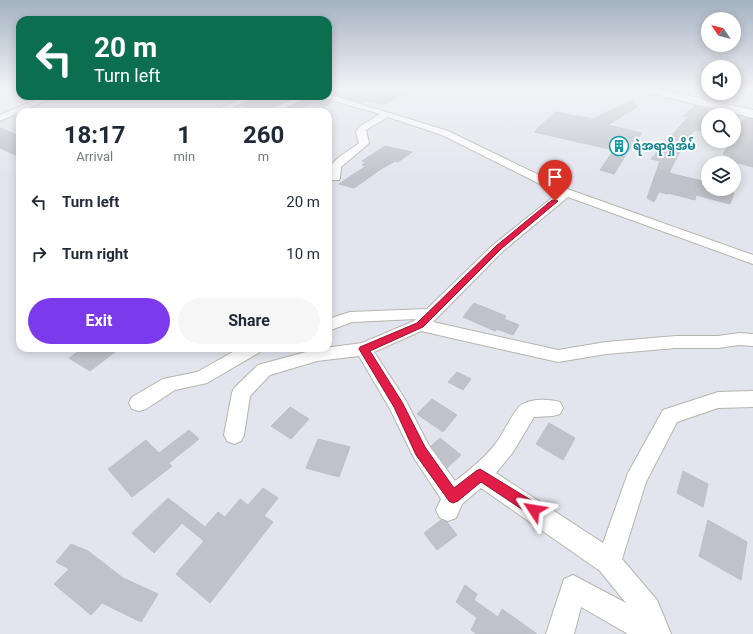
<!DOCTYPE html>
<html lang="en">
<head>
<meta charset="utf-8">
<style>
	:root { --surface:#fff; --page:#f6f6f7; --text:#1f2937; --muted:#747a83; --accent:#7c3aed }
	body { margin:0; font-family:Roboto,"Noto Sans Myanmar",sans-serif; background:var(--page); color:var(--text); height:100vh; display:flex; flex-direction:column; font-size:15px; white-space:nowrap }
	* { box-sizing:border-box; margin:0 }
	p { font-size:13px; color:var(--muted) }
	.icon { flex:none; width:22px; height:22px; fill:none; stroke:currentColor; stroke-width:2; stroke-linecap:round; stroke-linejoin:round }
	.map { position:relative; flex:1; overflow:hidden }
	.drawer { position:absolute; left:16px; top:108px; width:316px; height:244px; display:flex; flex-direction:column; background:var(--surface); border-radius:12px; box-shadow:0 2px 10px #0003 }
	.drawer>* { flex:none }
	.guide { position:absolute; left:16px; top:16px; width:316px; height:84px; border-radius:12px; box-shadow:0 2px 10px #0003; background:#0b6e4f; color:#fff; overflow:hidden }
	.needle { width:26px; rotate:305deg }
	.fabs { position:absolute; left:701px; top:12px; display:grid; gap:8px }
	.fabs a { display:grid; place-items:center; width:40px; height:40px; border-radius:50%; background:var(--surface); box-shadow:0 2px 10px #0003; font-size:20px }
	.pin { position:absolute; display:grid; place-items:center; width:34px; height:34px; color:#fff; margin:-41px -17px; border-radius:50% 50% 50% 0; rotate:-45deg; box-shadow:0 0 4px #0007 }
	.pin .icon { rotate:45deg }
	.me { position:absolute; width:44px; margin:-22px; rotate:303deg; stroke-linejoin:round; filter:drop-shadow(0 0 3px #0008) }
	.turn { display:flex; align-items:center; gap:14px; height:84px; padding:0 12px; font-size:18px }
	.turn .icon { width:52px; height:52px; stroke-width:2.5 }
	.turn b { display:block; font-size:28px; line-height:34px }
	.eta { display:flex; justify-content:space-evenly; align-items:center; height:68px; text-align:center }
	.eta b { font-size:24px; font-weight:700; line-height:28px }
	.action { display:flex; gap:8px; margin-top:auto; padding:8px 12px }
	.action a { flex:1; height:46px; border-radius:24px; background:var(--accent); color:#fff; font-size:16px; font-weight:700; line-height:46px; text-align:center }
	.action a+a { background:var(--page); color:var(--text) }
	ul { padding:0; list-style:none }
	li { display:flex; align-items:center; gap:12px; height:52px; padding:0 12px }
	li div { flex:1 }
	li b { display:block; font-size:15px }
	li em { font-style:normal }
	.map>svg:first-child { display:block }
</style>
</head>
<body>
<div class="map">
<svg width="753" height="634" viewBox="0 0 753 634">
	<rect width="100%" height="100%" fill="#e2e5ed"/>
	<g fill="#c1c2c9" stroke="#bcbec9">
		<path d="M328,89H411L385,104L364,101L360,102L328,93Z"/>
		<path d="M267,96H296L265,112H260L241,105Z"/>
		<path d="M311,96H322L324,99L334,102L324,106L312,103L291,112H280Z"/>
		<path d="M633,100L637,107L608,125L642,133L627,153L614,174L600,170L614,150L534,132L555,112L593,119Z"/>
		<path d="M695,106L708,109V132L695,129L684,143L669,173L702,181L701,186L708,187V189L734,193L730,204L696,195L695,200L668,193V194L659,192L654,202L647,198L660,161L651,159L688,117L683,116Z"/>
		<path d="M746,118L753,119V167L728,160L732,157L723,154L731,141H734V136L738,129H735Z"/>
		<path d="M0,128L20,136V157L0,148Z"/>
		<path d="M385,146L412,152L398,162L395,161L381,169L354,188L339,184L366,166L362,165L366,162L362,161Z"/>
		<path d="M474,303L506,316L504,319L519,325L513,335L497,329L495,331L463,317Z"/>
		<path d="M83,348H120L90,371L69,358Z"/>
		<path d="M457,372L471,379L463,390L448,382Z"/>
		<path d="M432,399L457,415L443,432L417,414Z"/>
		<path d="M290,407L309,419L291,439L271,426Z"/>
		<path d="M549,423L575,438L563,460L536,444Z"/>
		<path d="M189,430L199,439L169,463L172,466L132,497L108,469L146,440L159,453Z"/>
		<path d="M440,438L461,455L447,468L431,446Z"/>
		<path d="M318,439L350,447L339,477L306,468Z"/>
		<path d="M683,471L708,484L703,507L677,493Z"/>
		<path d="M263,488L278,498L264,516L273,522L210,603L176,574L204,541L182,523L154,553L132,533L168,498L205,527L218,512L225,517L240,499L248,505Z"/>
		<path d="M441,520L447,522L457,535L437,550L424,533Z"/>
		<path d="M708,520L747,542L741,580L699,556Z"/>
		<path d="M71,544L88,551L123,578L158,594L141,622L102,603L91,615L54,584L69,569L56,562Z"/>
		<path d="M465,585L477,594L474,600L498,617L502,609L537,634H477L471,630L477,618L456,602Z"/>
	</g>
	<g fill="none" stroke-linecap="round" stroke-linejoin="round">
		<defs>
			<g id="street">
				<path d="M328,94L448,131L570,190L753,255V264L568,197L503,251L433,322L558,350L606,342L676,336H718L739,333L753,334V346L739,345L718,348H676L606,354L558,362L421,331L374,352L405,399L428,444L455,481C471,469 488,455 499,439C504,431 515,409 521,405C532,398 549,399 560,402L563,408L560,414L553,416L534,417L513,452L496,473L603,543L628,473L663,410L718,392L753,391V407L718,408L677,422L646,482L622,559L657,600L671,634H628L581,607L574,634H546L564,579L573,575L626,603L600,571L481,488L462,504L456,518L448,521L440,518L436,510L441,499L414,458L390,409L359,356L317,361L270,375L250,396L244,435L241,441L234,444L227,441L224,435L232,393L234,388L258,365L317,349L362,343L414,321L416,319L352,322L328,331V319L350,312L427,309L493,245L558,193L442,135L388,117L366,130L369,143L367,145L341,167L340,178L339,180H331C321,163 349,152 359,143L356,132L359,127L380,114L324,98L323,96H328Z"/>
				<path d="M45,96H56L0,121V115Z"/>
				<path d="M248,96H259L222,112H210Z"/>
				<path d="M299,96H310L277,112H266Z"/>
				<path d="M240,348H263L260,352L207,383L175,390L146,409L139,411L132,409L129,403L132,397L163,379L197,372Z"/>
			</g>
			<path id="secondary" d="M640,89H658L753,110V118L641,91Z"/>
		</defs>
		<use href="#street" stroke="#b5b5ac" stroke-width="2"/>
		<use href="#secondary" stroke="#b5b5ac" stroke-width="2"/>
		<use href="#street" fill="#fff" fill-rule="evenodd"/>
		<use href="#secondary" fill="#fff" fill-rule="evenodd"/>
	</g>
	<linearGradient id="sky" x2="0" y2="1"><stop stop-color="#a5b2c0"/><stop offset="0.5" stop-color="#f2f3f7"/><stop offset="1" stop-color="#f2f3f7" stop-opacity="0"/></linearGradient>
	<rect width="753" height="178" fill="url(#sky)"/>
	<path fill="#e11d48" stroke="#92132f" d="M552,200L558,201L501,249L423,327L370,351L402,402L425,447L454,488L476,471L480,469L539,505L541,510L539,514L534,516L529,514L481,482L458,501L453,503L449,501L416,455L394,407L359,349L360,347L417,323L496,246Z"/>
	<defs>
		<symbol id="building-ring" viewBox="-11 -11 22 22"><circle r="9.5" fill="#fff" stroke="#0f9aa8" stroke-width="1.5"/><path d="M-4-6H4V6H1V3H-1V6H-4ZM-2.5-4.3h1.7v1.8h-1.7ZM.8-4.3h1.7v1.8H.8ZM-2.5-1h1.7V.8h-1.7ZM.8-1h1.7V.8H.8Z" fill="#0f9aa8"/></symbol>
	</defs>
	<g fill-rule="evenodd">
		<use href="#building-ring" x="608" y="135" width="22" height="22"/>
	</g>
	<g text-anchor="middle" stroke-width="4" stroke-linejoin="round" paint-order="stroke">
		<g font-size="12" font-weight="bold" fill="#0d838f" stroke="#fff" text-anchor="start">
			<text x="633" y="150">ရဲအရာရှိအိမ်</text>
		</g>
	</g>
</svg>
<div class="fabs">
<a><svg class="needle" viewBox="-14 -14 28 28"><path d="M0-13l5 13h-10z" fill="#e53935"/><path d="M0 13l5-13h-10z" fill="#747a83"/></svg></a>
<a><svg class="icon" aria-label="sound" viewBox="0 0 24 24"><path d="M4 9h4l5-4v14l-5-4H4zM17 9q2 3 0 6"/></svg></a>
<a><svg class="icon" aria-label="search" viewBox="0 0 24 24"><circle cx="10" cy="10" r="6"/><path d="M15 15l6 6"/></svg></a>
<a><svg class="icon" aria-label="layers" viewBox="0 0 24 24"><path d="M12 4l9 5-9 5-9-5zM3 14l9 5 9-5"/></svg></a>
</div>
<div class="pin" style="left:555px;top:201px;background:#d93025"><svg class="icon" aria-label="arrive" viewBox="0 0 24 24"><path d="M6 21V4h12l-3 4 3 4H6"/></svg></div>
<svg class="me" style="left:534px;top:510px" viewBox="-20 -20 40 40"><path d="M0-17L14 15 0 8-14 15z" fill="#e11d48" stroke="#fff" stroke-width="4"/></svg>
<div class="guide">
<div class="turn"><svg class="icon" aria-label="left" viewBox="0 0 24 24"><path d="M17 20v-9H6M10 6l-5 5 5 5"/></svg><div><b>20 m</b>Turn left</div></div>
</div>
<section class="drawer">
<div class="eta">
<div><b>18:17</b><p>Arrival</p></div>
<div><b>1</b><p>min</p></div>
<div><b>260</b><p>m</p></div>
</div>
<ul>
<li><svg class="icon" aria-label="left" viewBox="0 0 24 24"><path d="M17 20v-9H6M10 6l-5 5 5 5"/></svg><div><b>Turn left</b></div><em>20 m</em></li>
<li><svg class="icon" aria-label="right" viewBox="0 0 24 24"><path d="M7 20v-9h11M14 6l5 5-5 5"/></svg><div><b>Turn right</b></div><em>10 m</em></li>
</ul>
<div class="action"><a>Exit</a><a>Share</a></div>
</section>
</div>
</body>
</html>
